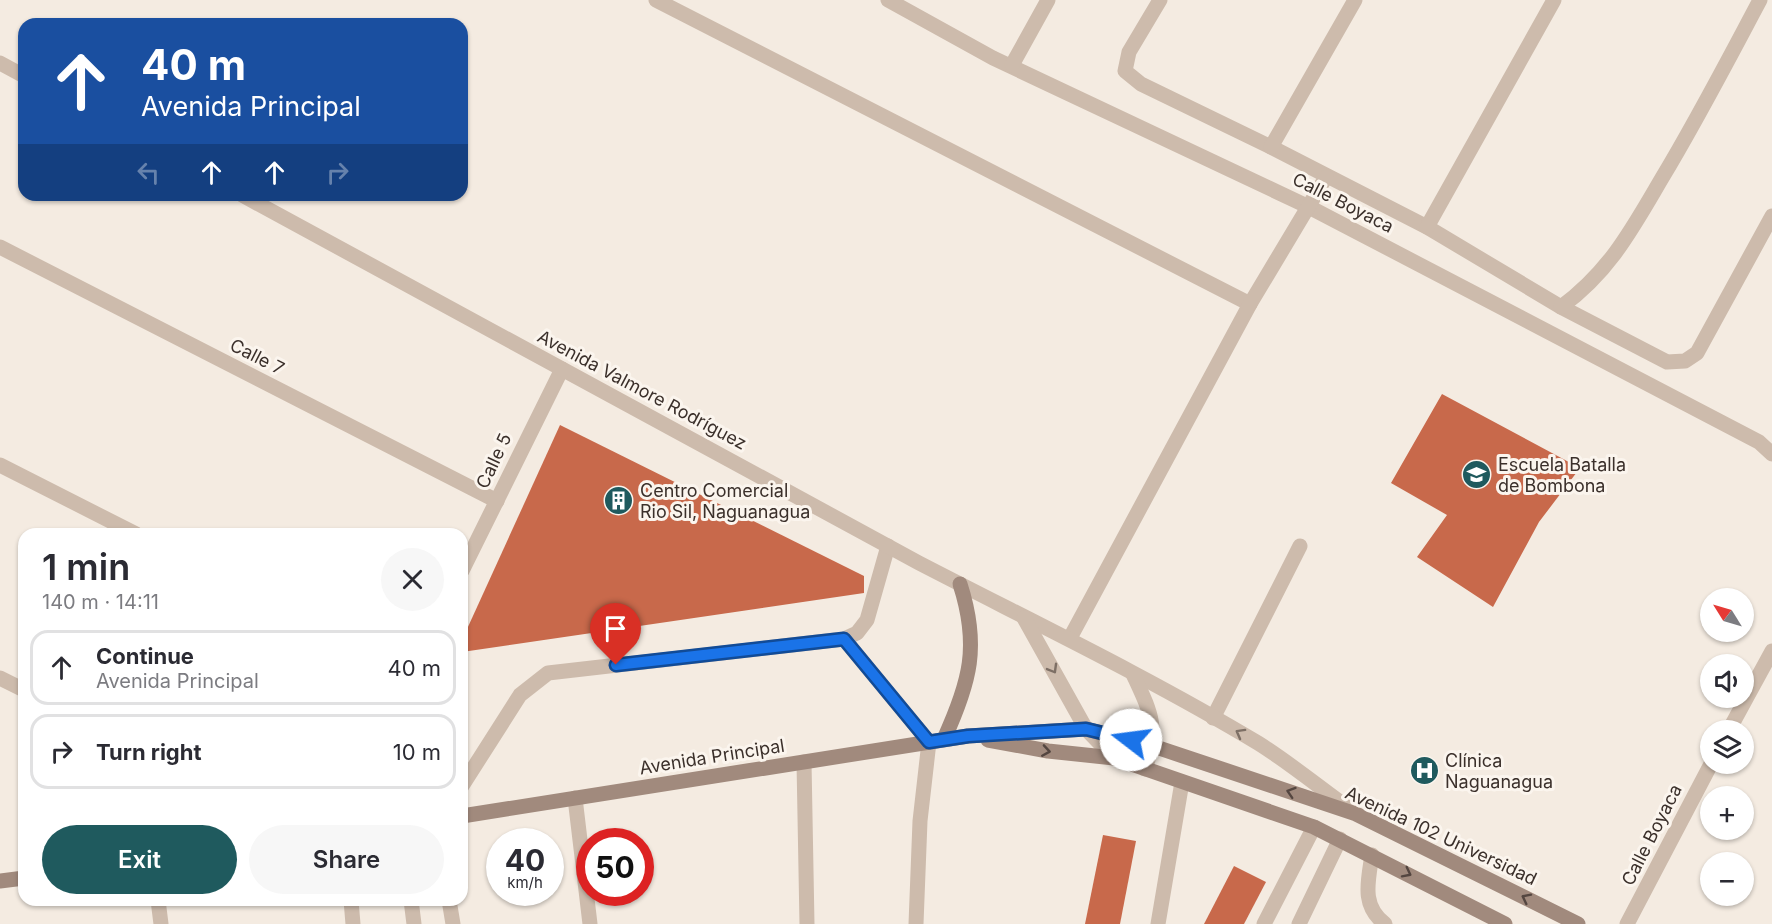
<!DOCTYPE html>
<html lang="en">
<head>
<meta charset="utf-8">
<style>
	:root { --surface:#fff; --page:#f7f7f7; --text:#2b2b33; --muted:#7c7c81; --line:#e1e1e2; --accent:#1f5a5e }
	body { margin:0; font-family:Inter,sans-serif; background:var(--page); color:var(--text); height:100vh; display:flex; flex-direction:column; font-size:22px; white-space:nowrap }
	* { box-sizing:border-box; margin:0 }
	p { font-size:20px; color:var(--muted) }
	.icon { flex:none; width:33px; height:33px; fill:none; stroke:currentColor; stroke-width:2; stroke-linecap:round; stroke-linejoin:round }
	.map { position:relative; flex:1; overflow:hidden }
	.panel { position:absolute; left:18px; top:528px; width:450px; height:378px; display:flex; flex-direction:column; background:var(--surface); border-radius:18px; box-shadow:0 2px 4px #0004 }
	.panel>* { flex:none }
	.banner { position:absolute; left:18px; top:18px; width:450px; height:183px; border-radius:18px; box-shadow:0 2px 4px #0004; background:#1a4fa0; color:#fff; overflow:hidden }
	.needle { width:39px; rotate:307deg }
	.buttons { position:absolute; left:1700px; top:588px; display:grid; gap:12px }
	.buttons a { display:grid; place-items:center; width:54px; height:54px; border-radius:50%; background:var(--surface); box-shadow:0 2px 4px #0004; font-size:30px }
	.speed { position:absolute; left:486px; top:828px; display:flex; gap:12px; font-size:30px; font-weight:700; text-align:center }
	.speed>* { display:grid; place-content:center; width:78px; height:78px; border-radius:50%; background:var(--surface); box-shadow:0 2px 4px #0004; line-height:1 }
	.speed small { font-size:15px; font-weight:400 }
	.speed .limit { border:9px solid #d22; background:#fff; color:#111 }
	.pin { position:absolute; display:grid; place-items:center; width:51px; height:51px; color:#fff; margin:-62px -26px; border-radius:50% 50% 50% 0; rotate:-45deg; box-shadow:0 0 6px #0007 }
	.pin .icon { rotate:45deg }
	.me { position:absolute; width:66px; margin:-33px; rotate:285deg; stroke-linejoin:round; filter:drop-shadow(0 0 4px #0008) }
	.turn { display:flex; align-items:center; gap:21px; height:126px; padding:0 24px; font-size:27px }
	.turn .icon { width:78px; height:78px; stroke-width:2.5 }
	.turn b { display:block; font-size:42px; line-height:51px }
	.lanes { display:flex; align-items:center; height:57px; padding:0 24px; background:#0003; justify-content:center; gap:30px; direction:ltr }
	.lanes .off { opacity:.35 }
	.round { display:grid; place-items:center; flex:none; width:63px; height:63px; border-radius:32px; background:var(--page) }
	.summary { display:flex; align-items:center; justify-content:space-between; height:102px; padding:0 24px }
	h1 { font-size:36px; font-weight:600; line-height:45px }
	.action { display:flex; gap:12px; margin-top:auto; padding:12px 24px }
	.action a { flex:1; height:69px; border-radius:36px; background:var(--accent); color:#fff; font-size:24px; font-weight:600; line-height:69px; text-align:center }
	.action a+a { background:var(--page); color:var(--text) }
	ul { padding:0; list-style:none }
	li { display:flex; align-items:center; gap:18px; height:75px; margin:0 12px 9px; padding:0 12px; border:3px solid var(--line); border-radius:18px }
	li div { flex:1 }
	li b { display:block; font-size:22px }
	li em { font-style:normal }
	.map>svg:first-child { display:block }
</style>
</head>
<body>
<div class="map">
<svg width="1772" height="924" viewBox="0 0 1772 924">
	<rect width="100%" height="100%" fill="#f4ebe1"/>
	<g fill="#c8694b">
		<path d="M1442,394L1580,468L1539,522L1493,607L1417,557L1447,515L1391,483Z"/>
		<path d="M560,425L864,576V593L462,652V640Z"/>
		<path d="M1103,835L1136,841L1120,924H1085Z"/>
		<path d="M1234,866L1266,882L1244,924H1204Z"/>
	</g>
	<g fill="none" stroke-linecap="round" stroke-linejoin="round">
		<g stroke="#cdbbac" stroke-width="15">
			<path d="M844,639L929,742"/>
			<path d="M1213,718L1300,546"/>
			<path d="M804,762L807,924"/>
			<path d="M462,786L520,695L548,673L844,639L857,633L867,620L888,546"/>
			<path d="M575,798L590,924"/>
			<path d="M1372,855C1368,882 1361,905 1385,924"/>
			<path d="M1158,924L1182,782"/>
		</g>
		<g stroke="#cdbbac" stroke-width="15">
			<path d="M656,0L1250,304"/>
			<path d="M888,0L993,58L1309,207L1759,442L1772,454"/>
			<path d="M1160,0L1129,52L1125,71L1141,84L1271,147L1427,227L1561,307L1667,362L1685,361L1697,353L1772,216"/>
			<path d="M1012,65L1048,0"/>
			<path d="M1271,147L1355,0"/>
			<path d="M1427,227L1554,0"/>
			<path d="M0,247L497,501"/>
			<path d="M1561,307C1610,271 1632,229 1662,178C1697,120 1728,60 1760,0"/>
			<path d="M0,465L136,534"/>
			<path d="M462,571L562,369"/>
			<path d="M1070,638L1250,304L1326,177"/>
			<path d="M0,678L24,690"/>
			<path d="M1729,730L1772,651"/>
			<path d="M158,900L161,924"/>
			<path d="M351,900L353,924"/>
			<path d="M411,900L414,924"/>
			<path d="M449,900L453,924"/>
			<path d="M916,924L920,821L929,742"/>
			<path d="M1264,924L1314,827"/>
			<path d="M1299,924L1340,839"/>
			<path d="M1627,924L1711,764"/>
		</g>
		<g stroke="#cdbbac" stroke-width="15">
			<path d="M0,63L24,76"/>
			<path d="M242,195L919,563C1033,622 1148,677 1258,743C1290,763 1320,788 1351,810"/>
			<path d="M1024,618L1086,729L1114,758"/>
			<path d="M1133,674C1150,711 1160,728 1145,769"/>
		</g>
		<g stroke="#a18a7d" stroke-width="15">
			<path d="M944,739C970,682 980,646 960,584"/>
			<path d="M988,740L1048,751L1114,758L1314,827L1505,924"/>
			<path d="M462,816L968,736L1086,729L1153,746L1356,814L1578,924"/>
			<path d="M0,881L24,878"/>
		</g>
	</g>
	<defs><path id="oneway-chevron" d="M-2-3.5L2.5 0L-2 3.5" fill="none" stroke-width="1.6" stroke-linecap="round" stroke-linejoin="round" transform="scale(1.5)"/></defs>
	<g stroke="#7d6f65">
		<use href="#oneway-chevron" transform="translate(1053 669) rotate(60)"/>
		<use href="#oneway-chevron" transform="translate(1240 733) rotate(-151)"/>
	</g>
	<g stroke="#544640">
		<use href="#oneway-chevron" transform="translate(1046 751) rotate(9)"/>
		<use href="#oneway-chevron" transform="translate(1291 792) rotate(-162)"/>
		<use href="#oneway-chevron" transform="translate(1407 873) rotate(27)"/>
		<use href="#oneway-chevron" transform="translate(1526 898) rotate(-153)"/>
	</g>
	<g fill="none" stroke-linecap="round" stroke-linejoin="round">
		<defs>
			<path id="route" d="M616,665L844,639L929,742L968,736L1086,729L1131,740"/>
		</defs>
		<use href="#route" stroke="#114b97" stroke-width="15"/>
		<use href="#route" stroke="#1a73e8" stroke-width="10"/>
	</g>
	<defs>
		<symbol id="school-disc" viewBox="-11 -11 22 22"><circle r="9.5" fill="#1f5a5e" stroke="#fbf5ee"/><path d="M0-5L7-2L0 1L-7-2ZM-4 1L0 2.5L4 1V4Q0 6-4 4Z" fill="#fff"/></symbol>
		<symbol id="building-disc" viewBox="-11 -11 22 22"><circle r="9.5" fill="#1f5a5e" stroke="#fbf5ee"/><path d="M-4-6H4V6H1V3H-1V6H-4ZM-2.5-4.3h1.7v1.8h-1.7ZM.8-4.3h1.7v1.8H.8ZM-2.5-1h1.7V.8h-1.7ZM.8-1h1.7V.8H.8Z" fill="#fff"/></symbol>
		<symbol id="hospital-disc" viewBox="-11 -11 22 22"><circle r="9.5" fill="#1f5a5e" stroke="#fbf5ee"/><path d="M-5-5h3v3.5h4V-5h3V5h-3V1.5h-4V5h-3Z" fill="#fff"/></symbol>
	</defs>
	<g fill-rule="evenodd">
		<use href="#school-disc" x="1460" y="458" width="33" height="33"/>
		<use href="#building-disc" x="602" y="484" width="33" height="33"/>
		<use href="#hospital-disc" x="1408" y="754" width="33" height="33"/>
	</g>
	<g text-anchor="middle" stroke-width="6" stroke-linejoin="round" paint-order="stroke">
		<g font-size="18" fill="#3b302b" stroke="#fbf5ee">
			<text transform="translate(1343 203) rotate(27)" y="6">Calle Boyaca</text>
			<text transform="translate(257 357) rotate(27)" y="6">Calle 7</text>
			<text transform="translate(642 390) rotate(28)" y="6">Avenida Valmore Rodríguez</text>
			<text transform="translate(494 461) rotate(-65)" y="6">Calle 5</text>
			<text transform="translate(712 757) rotate(-9)" y="6">Avenida Principal</text>
			<text transform="translate(1652 835) rotate(-63)" y="6">Calle Boyaca</text>
			<text transform="translate(1441 836) rotate(25)" y="6">Avenida 102 Universidad</text>
		</g>
		<g font-size="18" fill="#3b302b" stroke="#fbf5ee" text-anchor="start">
			<text x="1498" y="471">Escuela Batalla<tspan x="1498" dy="21">de Bombona</tspan></text>
			<text x="640" y="497">Centro Comercial<tspan x="640" dy="21">Rio Sil, Naguanagua</tspan></text>
			<text x="1445" y="767">Clínica<tspan x="1445" dy="21">Naguanagua</tspan></text>
		</g>
	</g>
</svg>
<div class="buttons">
<a><svg class="needle" viewBox="-14 -14 28 28"><path d="M0-13l5 13h-10z" fill="#e53935"/><path d="M0 13l5-13h-10z" fill="#7c7c81"/></svg></a>
<a><svg class="icon" aria-label="sound" viewBox="0 0 24 24"><path d="M4 9h4l5-4v14l-5-4H4zM17 9q2 3 0 6"/></svg></a>
<a><svg class="icon" aria-label="layers" viewBox="0 0 24 24"><path d="M12 4l9 5-9 5-9-5zM3 14l9 5 9-5"/></svg></a>
<a>+</a>
<a>−</a>
</div>
<div class="speed"><div>40<small>km/h</small></div><div class="limit">50</div></div>
<div class="pin" style="left:616px;top:665px;background:#d93025"><svg class="icon" aria-label="arrive" viewBox="0 0 24 24"><path d="M6 21V4h12l-3 4 3 4H6"/></svg></div>
<svg class="me" style="left:1131px;top:740px" viewBox="-20 -20 40 40"><circle r="19" fill="#fff"/><path d="M0-13L10 11 0 6-10 11z" fill="#1a73e8"/></svg>
<div class="banner">
<div class="turn"><svg class="icon" aria-label="ahead" viewBox="0 0 24 24"><path d="M12 20V5M6 11l6-6 6 6"/></svg><div><b>40 m</b>Avenida Principal</div></div>
<div class="lanes"><svg class="icon off" aria-label="left" viewBox="0 0 24 24"><path d="M17 20v-9H6M10 6l-5 5 5 5"/></svg><svg class="icon" aria-label="ahead" viewBox="0 0 24 24"><path d="M12 20V5M6 11l6-6 6 6"/></svg><svg class="icon" aria-label="ahead" viewBox="0 0 24 24"><path d="M12 20V5M6 11l6-6 6 6"/></svg><svg class="icon off" aria-label="right" viewBox="0 0 24 24"><path d="M7 20v-9h11M14 6l5 5-5 5"/></svg></div>
</div>
<section class="panel">
<div class="summary"><div><h1>1 min</h1><p>140 m · 14:11</p></div><a class="round"><svg class="icon" aria-label="close" viewBox="0 0 24 24"><path d="M6 6l12 12M18 6L6 18"/></svg></a></div>
<ul>
<li><svg class="icon" aria-label="ahead" viewBox="0 0 24 24"><path d="M12 20V5M6 11l6-6 6 6"/></svg><div><b>Continue</b><p>Avenida Principal</p></div><em>40 m</em></li>
<li><svg class="icon" aria-label="right" viewBox="0 0 24 24"><path d="M7 20v-9h11M14 6l5 5-5 5"/></svg><div><b>Turn right</b></div><em>10 m</em></li>
</ul>
<div class="action"><a>Exit</a><a>Share</a></div>
</section>
</div>
</body>
</html>
